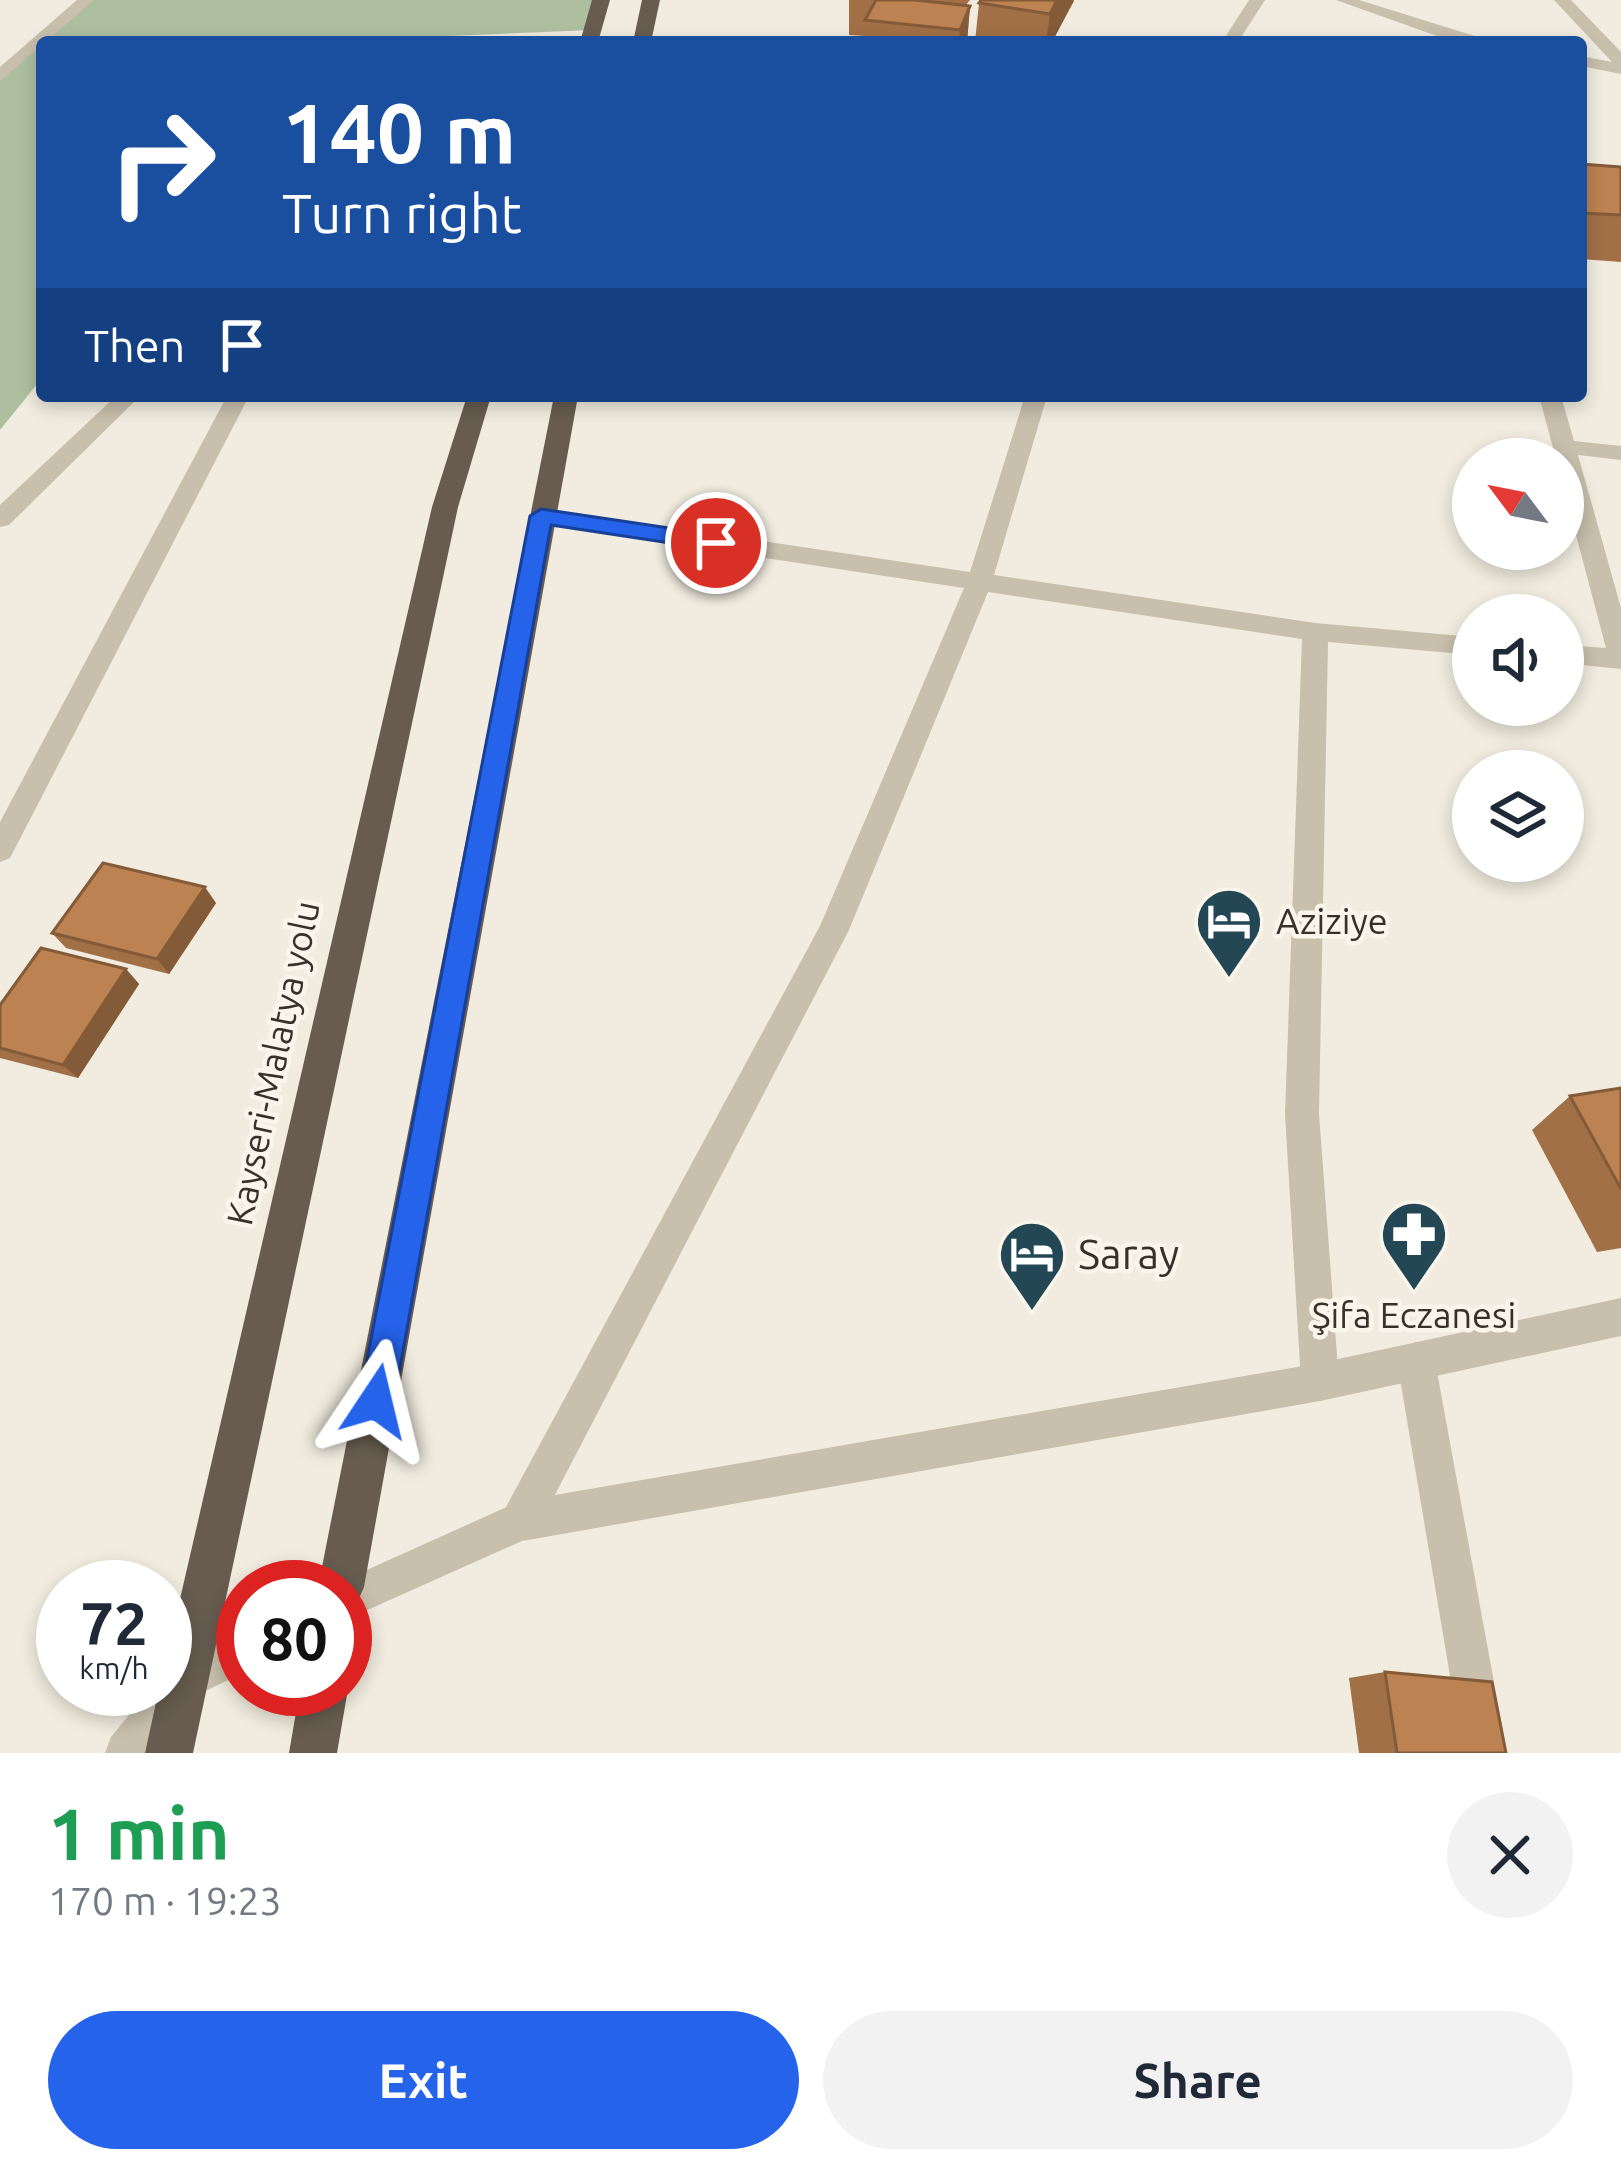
<!DOCTYPE html>
<html lang="en">
<head>
<meta charset="utf-8">
<style>
	:root { --surface:#fff; --page:#f2f2f3; --text:#1f2937; --muted:#747a83; --accent:#2563eb }
	body { margin:0; font-family:Ubuntu,sans-serif; background:var(--page); color:var(--text); height:100vh; display:flex; flex-direction:column; font-size:45px; white-space:nowrap }
	* { box-sizing:border-box; margin:0 }
	p { font-size:39px; color:var(--muted) }
	.icon { flex:none; width:66px; height:66px; fill:none; stroke:currentColor; stroke-width:2; stroke-linecap:round; stroke-linejoin:round }
	.map { position:relative; height:1753px; overflow:hidden }
	.side { display:flex; flex-direction:column; background:var(--surface); flex:1 }
	.side>* { flex:none }
	.hud { position:absolute; left:36px; top:36px; width:1551px; height:366px; border-radius:12px; box-shadow:0 6px 18px #0003; background:#1a4fa0; color:#fff; overflow:hidden }
	.needle { width:78px; rotate:302deg }
	.fabs { position:absolute; left:1452px; top:438px; display:grid; gap:24px }
	.fabs a { display:grid; place-items:center; width:132px; height:132px; border-radius:50%; background:var(--surface); box-shadow:0 6px 18px #0003; font-size:60px }
	.speed { position:absolute; left:36px; top:1560px; display:flex; gap:24px; font-size:60px; font-weight:700; text-align:center }
	.speed>* { display:grid; place-content:center; width:156px; height:156px; border-radius:50%; background:var(--surface); box-shadow:0 6px 18px #0003; line-height:1 }
	.speed small { font-size:30px; font-weight:400 }
	.speed .limit { border:18px solid #d22; background:#fff; color:#111 }
	.pin { position:absolute; display:grid; place-items:center; width:102px; height:102px; color:#fff; margin:-51px; border:6px solid #fff; border-radius:50%; box-shadow:0 3px 12px #0007 }
	.me { position:absolute; width:132px; margin:-66px; rotate:10deg; stroke-linejoin:round; filter:drop-shadow(0 0 9px #0008) }
	.turn { display:flex; align-items:center; gap:42px; height:252px; padding:0 48px; font-size:54px }
	.turn .icon { width:156px; height:156px; stroke-width:2.5 }
	.turn b { display:block; font-size:84px; line-height:102px }
	.then { display:flex; align-items:center; height:114px; padding:0 48px; background:#0003; gap:24px; font-size:45px }
	.round { display:grid; place-items:center; flex:none; width:126px; height:126px; border-radius:63px; background:var(--page) }
	.headline { display:flex; align-items:center; justify-content:space-between; height:204px; padding:0 48px }
	h1 { font-size:72px; font-weight:700; line-height:90px; color:#1e9e55 }
	.primary-button { display:flex; gap:24px; margin-top:auto; padding:24px 48px }
	.primary-button a { flex:1; height:138px; border-radius:72px; background:var(--accent); color:#fff; font-size:48px; font-weight:700; line-height:138px; text-align:center }
	.primary-button a+a { background:var(--page); color:var(--text) }
	.map>svg:first-child { display:block }
</style>
</head>
<body>
<div class="map">
<svg width="1621" height="1753" viewBox="0 0 1621 1753">
	<rect width="100%" height="100%" fill="#f1ecdf"/>
	<path fill="#aebfa0" d="M87,0H601L592,30L311,42H42V378L0,430V77Z"/>
	<g fill="none" stroke-linecap="round" stroke-linejoin="round">
		<g fill="#c8bfac" fill-rule="evenodd">
			<path d="M77,0H94L0,81V67Z"/>
			<path d="M1249,0H1265L1238,42H1222Z"/>
			<path d="M1336,0H1359L1494,42L1437,36Z"/>
			<path d="M1554,0H1571L1621,52V74L1581,66V56L1612,62Z"/>
			<path d="M116,396H140L9,525L0,527V505Z"/>
			<path d="M227,396H249L10,858L0,862V822Z"/>
			<path d="M1025,396H1047L994,575L1315,623L1473,637V655L1328,642L1319,1114L1339,1382L1334,1396L1320,1401L1306,1396L1301,1382L1285,1114L1302,639L988,592L849,930L534,1535L520,1541L506,1535L500,1521L506,1507L820,926L964,588L541,524L529,516L541,508L970,572Z"/>
			<path d="M1539,396H1561L1574,441L1621,446V460L1578,455L1621,608V669L1563,663V645L1606,648L1563,486V459H1556Z"/>
			<path d="M1416,1342L1429,1348L1435,1361L1507,1753H1463L1397,1361L1403,1348Z"/>
		</g>
		<g fill="#c8bfac" fill-rule="evenodd">
			<path d="M1621,1298V1336L1320,1401L522,1541L345,1620V1587H329L520,1501L1320,1363Z"/>
			<path d="M243,1629V1673L201,1693L155,1753H105L111,1737L150,1689H165V1670L171,1663Z"/>
		</g>
		<g fill="#675c4f" fill-rule="evenodd">
			<path d="M592,0H610L598,42H580Z"/>
			<path d="M642,0H660L651,42H633Z"/>
			<path d="M467,396H491L458,507L193,1753H145L159,1689H165V1664L432,507Z"/>
			<path d="M554,396H578L364,1587L357,1603L345,1608V1587H318Z"/>
			<path d="M345,1682L348,1689L337,1753H289L300,1689H345Z"/>
		</g>
	</g>
	<g fill="#a27047">
		<path d="M849,0H970L966,5L970,6L967,42H865V36L849,35Z"/>
		<path d="M1074,1L1052,42H975L979,3Z"/>
		<path d="M1581,164L1621,167V262L1581,259Z"/>
		<path d="M216,903L169,974L66,948L52,933Z"/>
		<path d="M126,969L139,984L78,1078L0,1058V1005Z"/>
		<path d="M1621,1088V1248L1597,1252L1532,1130L1570,1096Z"/>
		<path d="M1385,1672L1506,1753H1359L1349,1678Z"/>
	</g>
	<g fill="#845b39">
		<path d="M1057,0H1074L1052,42H1046L1050,14Z"/>
		<path d="M970,6L967,42H959L960,30Z"/>
		<path d="M205,887L216,903L169,974L157,959Z"/>
		<path d="M126,969L139,984L78,1078L63,1065Z"/>
	</g>
	<g fill="#bc8252" stroke="#845b39" stroke-width="3">
		<path d="M876,0H915L970,6L960,30L865,20Z"/>
		<path d="M981,0H1057L1050,14L979,3Z"/>
		<path d="M1581,164L1621,167V215L1581,213Z"/>
		<path d="M103,863L205,887L157,959L52,933Z"/>
		<path d="M41,948L126,969L63,1065L0,1048V1005Z"/>
		<path d="M1621,1088V1189L1570,1096Z"/>
		<path d="M1385,1672L1492,1682L1506,1753H1397Z"/>
	</g>
	<path fill="#2563eb" stroke="#184099" stroke-width="3" d="M541,509L716,535L728,543L716,550L551,525L394,1401L389,1413L376,1418L364,1413L359,1401L530,516Z"/>
	<defs>
		<symbol id="hotel-pin" viewBox="-11 -11 22 30"><path d="M0 17L-7.5 6A9.5 9.5 0 1 1 7.5 6Z" fill="#234755" stroke="#f9f5eb"/><path d="M-6-4.5h1.5V1H6V5H4.5V3h-9V5H-6ZM-4 0a1.8 1.8 0 1 1 3.6 0ZM.5 0V-2.5h3Q6-2.5 6 0Z" fill="#fff"/></symbol>
		<symbol id="pharmacy-pin" viewBox="-11 -11 22 30"><path d="M0 17L-7.5 6A9.5 9.5 0 1 1 7.5 6Z" fill="#234755" stroke="#f9f5eb"/><path d="M-2-6h4v4h4v4h-4v4h-4v-4h-4v-4h4Z" fill="#fff"/></symbol>
	</defs>
	<g fill-rule="evenodd">
		<use href="#hotel-pin" x="1191" y="883" width="76" height="104"/>
		<use href="#pharmacy-pin" x="1376" y="1196" width="76" height="104"/>
		<use href="#hotel-pin" x="994" y="1216" width="76" height="104"/>
	</g>
	<g text-anchor="middle" stroke-width="9" stroke-linejoin="round" paint-order="stroke">
		<g font-size="36" fill="#37312a" stroke="#f9f5eb" text-anchor="start">
			<text x="1276" y="934">Aziziye</text>
			<text x="1414" y="1328" text-anchor="middle">Şifa Eczanesi</text>
		</g>
		<g font-size="36" fill="#37312a" stroke="#f9f5eb">
			<text transform="translate(273 1063) rotate(-78)" y="13">Kayseri-Malatya yolu</text>
		</g>
		<g font-size="42" fill="#37312a" stroke="#f9f5eb" text-anchor="start">
			<text x="1078" y="1269">Saray</text>
		</g>
	</g>
</svg>
<div class="fabs">
<a><svg class="needle" viewBox="-14 -14 28 28"><path d="M0-13l5 13h-10z" fill="#e53935"/><path d="M0 13l5-13h-10z" fill="#747a83"/></svg></a>
<a><svg class="icon" aria-label="sound" viewBox="0 0 24 24"><path d="M4 9h4l5-4v14l-5-4H4zM17 9q2 3 0 6"/></svg></a>
<a><svg class="icon" aria-label="layers" viewBox="0 0 24 24"><path d="M12 4l9 5-9 5-9-5zM3 14l9 5 9-5"/></svg></a>
</div>
<div class="speed"><div>72<small>km/h</small></div><div class="limit">80</div></div>
<div class="pin" style="left:716px;top:543px;background:#d93025"><svg class="icon" aria-label="arrive" viewBox="0 0 24 24"><path d="M6 21V4h12l-3 4 3 4H6"/></svg></div>
<svg class="me" style="left:376px;top:1401px" viewBox="-20 -20 40 40"><path d="M0-17L14 15 0 8-14 15z" fill="#2563eb" stroke="#fff" stroke-width="4"/></svg>
<div class="hud">
<div class="turn"><svg class="icon" aria-label="right" viewBox="0 0 24 24"><path d="M7 20v-9h11M14 6l5 5-5 5"/></svg><div><b>140 m</b>Turn right</div></div>
<div class="then">Then<svg class="icon" aria-label="arrive" viewBox="0 0 24 24"><path d="M6 21V4h12l-3 4 3 4H6"/></svg></div>
</div>
</div>
<section class="side">
<div class="headline"><div><h1>1 min</h1><p>170 m · 19:23</p></div><a class="round"><svg class="icon" aria-label="close" viewBox="0 0 24 24"><path d="M6 6l12 12M18 6L6 18"/></svg></a></div>
<div class="primary-button"><a>Exit</a><a>Share</a></div>
</section>
</body>
</html>
